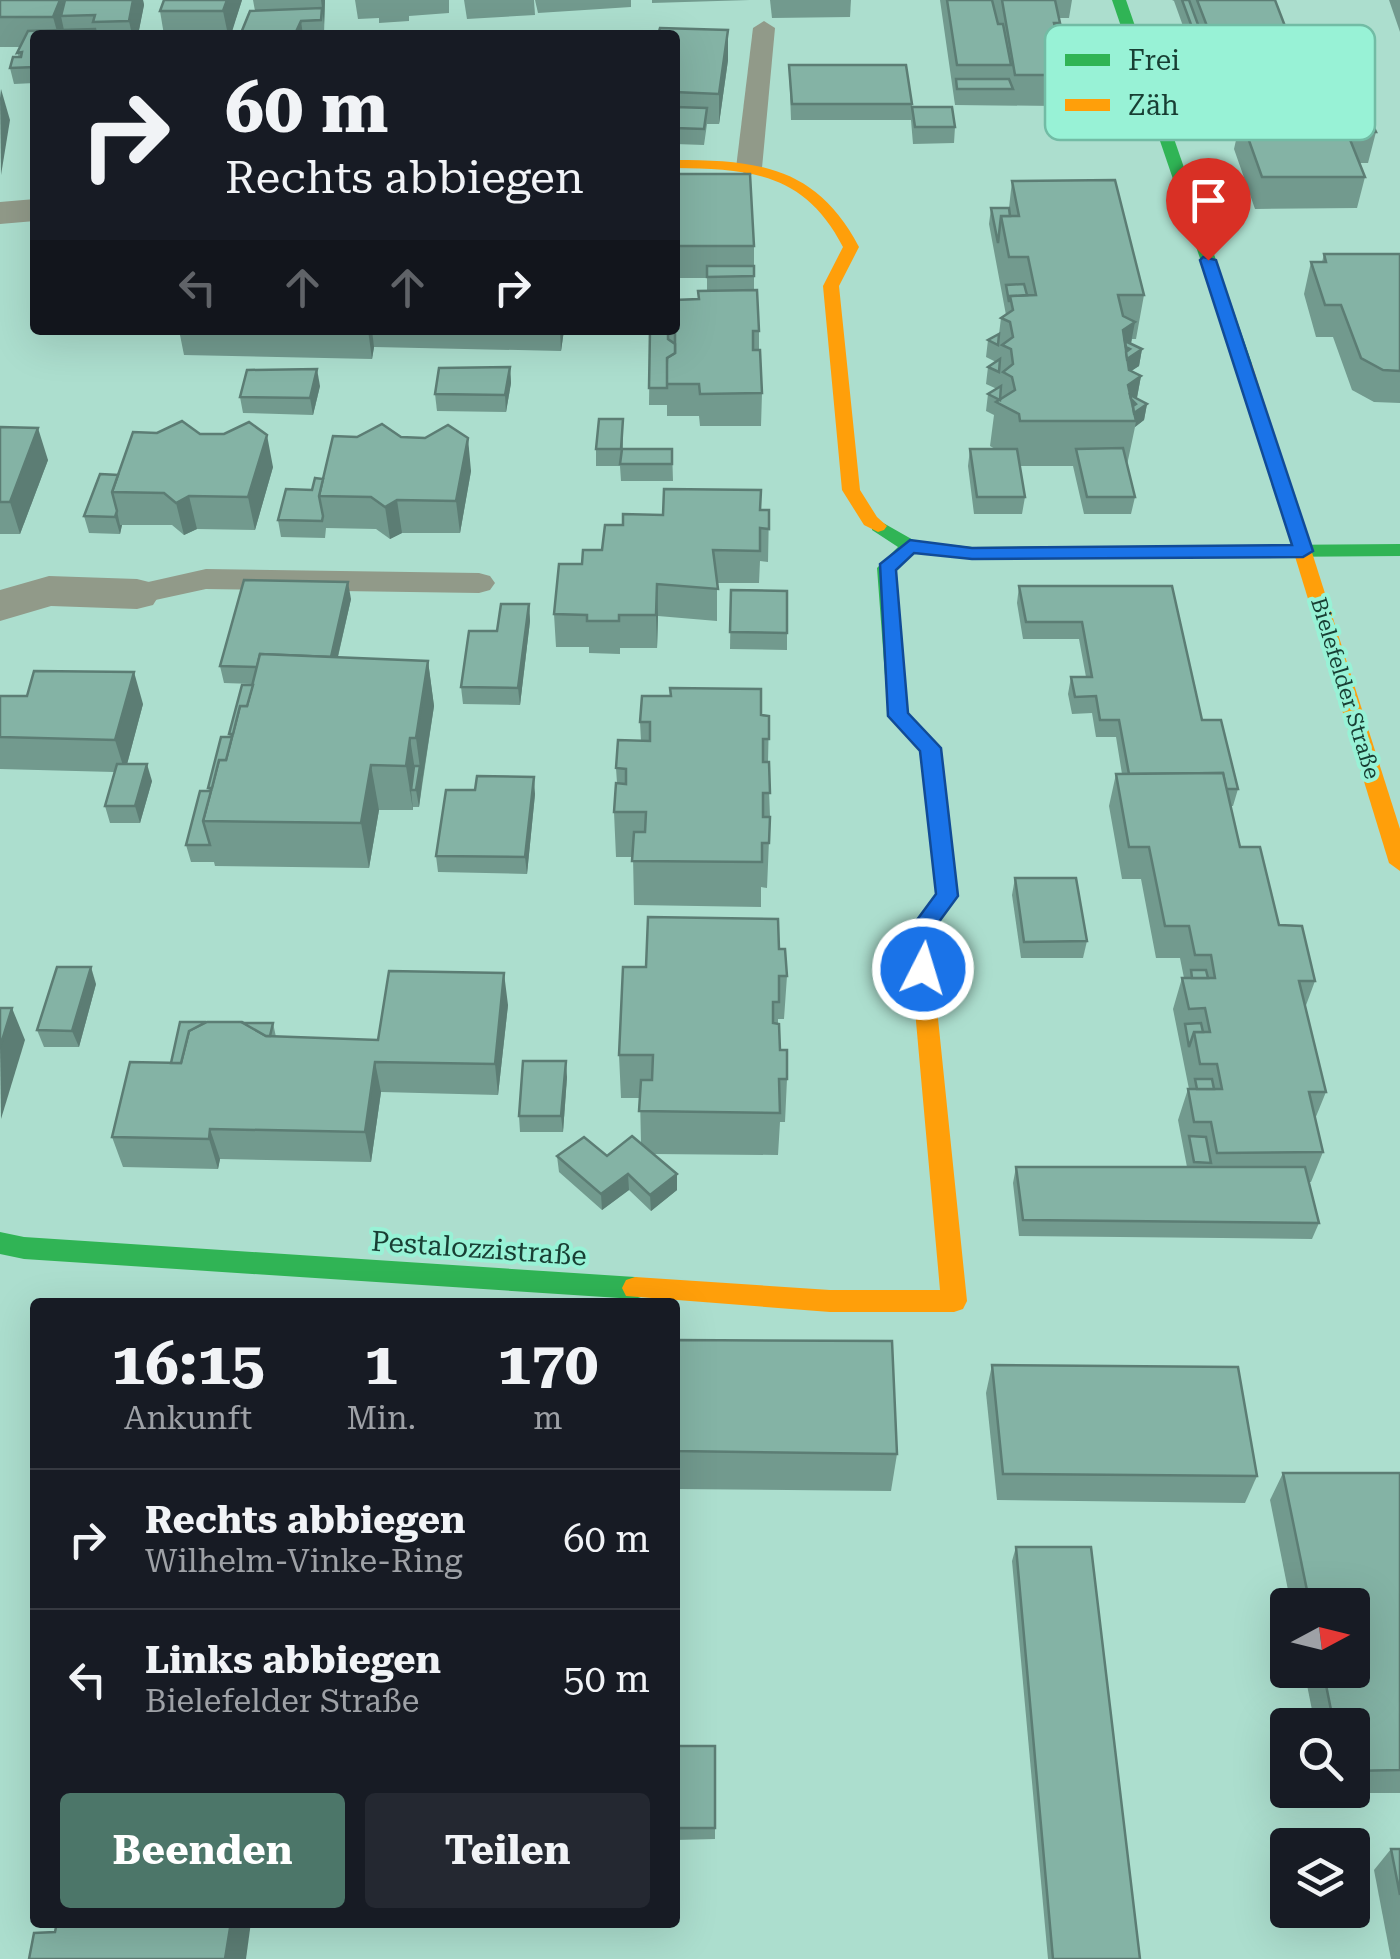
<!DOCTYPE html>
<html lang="de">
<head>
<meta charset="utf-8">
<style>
	:root { --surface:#171b24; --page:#242831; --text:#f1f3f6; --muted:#9ea1a6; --line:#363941; --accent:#4c7669 }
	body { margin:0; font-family:"Roboto Serif",serif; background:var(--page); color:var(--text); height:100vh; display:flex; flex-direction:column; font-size:38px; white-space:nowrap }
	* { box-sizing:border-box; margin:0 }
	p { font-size:32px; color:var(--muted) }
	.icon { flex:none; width:55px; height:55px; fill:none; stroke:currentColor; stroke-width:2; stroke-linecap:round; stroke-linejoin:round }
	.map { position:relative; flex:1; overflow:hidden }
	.sheet { position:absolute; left:30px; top:1298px; width:650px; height:630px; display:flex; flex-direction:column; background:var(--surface); border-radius:10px; box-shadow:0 10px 40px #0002 }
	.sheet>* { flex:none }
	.top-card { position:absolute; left:30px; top:30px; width:650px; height:305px; border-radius:10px; box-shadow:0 10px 40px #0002; background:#171b24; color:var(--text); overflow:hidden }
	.needle { width:65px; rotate:83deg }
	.fabs { position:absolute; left:1270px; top:1588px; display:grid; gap:20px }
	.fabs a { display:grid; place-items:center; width:100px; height:100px; border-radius:10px; background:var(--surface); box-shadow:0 10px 40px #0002; font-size:50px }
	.pin { position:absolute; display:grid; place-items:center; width:85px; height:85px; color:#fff; margin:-102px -42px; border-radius:50% 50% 50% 0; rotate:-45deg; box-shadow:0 0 10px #0007 }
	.pin .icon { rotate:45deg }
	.me { position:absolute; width:110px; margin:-55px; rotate:5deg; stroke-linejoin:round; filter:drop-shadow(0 0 8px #0008) }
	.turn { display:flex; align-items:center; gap:35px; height:210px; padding:0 30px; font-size:45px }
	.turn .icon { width:130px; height:130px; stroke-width:2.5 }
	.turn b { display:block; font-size:70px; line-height:85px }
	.lanes { display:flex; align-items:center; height:95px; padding:0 30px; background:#0003; justify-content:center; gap:50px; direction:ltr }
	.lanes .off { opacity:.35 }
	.eta { display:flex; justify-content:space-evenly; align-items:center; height:170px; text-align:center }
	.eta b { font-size:60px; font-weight:700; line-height:70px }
	.button { display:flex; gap:20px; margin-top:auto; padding:20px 30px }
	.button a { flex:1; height:115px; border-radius:10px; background:var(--accent); color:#fff; font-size:40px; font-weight:700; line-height:115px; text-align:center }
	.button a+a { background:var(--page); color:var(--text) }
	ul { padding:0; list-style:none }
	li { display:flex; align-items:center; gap:30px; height:140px; padding:0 30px; border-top:2px solid var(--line) }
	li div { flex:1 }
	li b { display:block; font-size:38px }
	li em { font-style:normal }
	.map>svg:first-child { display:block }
</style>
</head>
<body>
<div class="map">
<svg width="1400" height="1959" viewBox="0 0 1400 1959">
	<rect width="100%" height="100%" fill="#acdece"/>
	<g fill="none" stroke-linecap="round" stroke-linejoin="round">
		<g fill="#919a89" fill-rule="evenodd">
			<path d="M764,21L775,28L762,168L749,176L736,168L753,28Z"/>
			<path d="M206,569L479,573L490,576L495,583L490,590L479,593L206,589L137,604L126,601L121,594L126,587Z"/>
		</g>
		<g fill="#919a89" fill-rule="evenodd">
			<path d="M35,199V221L0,224V202Z"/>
			<path d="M49,576L137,579L153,583L160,594L153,605L137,609L51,606L0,621V590Z"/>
		</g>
		<g fill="#30b455" fill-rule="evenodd">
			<path d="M1112,0H1126L1252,364L1250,368L1244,369L1236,364Z"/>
			<path d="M878,520L915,541L972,547L1400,544V556L972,559L914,552L895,570L908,714L940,749L958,896L930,933L936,999L933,1005H917L914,999L908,932L936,895L920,751L888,716L877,568L898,547L872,530V522Z"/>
			<path d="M0,1232L24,1237L635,1277L644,1280L648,1288L644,1296L635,1299L24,1259L0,1254Z"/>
		</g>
		<g fill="#ff9f0a" fill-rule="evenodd">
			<path d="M675,160C759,160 817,167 859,247L839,286L860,490L877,517L887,526L884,530L878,532L864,525L842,490L823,286L843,247C805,173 751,169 675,168Z"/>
			<path d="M1244,359L1252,364L1400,829V871L1389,863L1236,364Z"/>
			<path d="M925,990L933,993L936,999L967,1301L963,1309L954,1312H830L626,1296L622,1288L626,1280L635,1277L830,1290H940L914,999L917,993Z"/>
		</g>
	</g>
	<g fill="#729a8e">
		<path d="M0,0H143L144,5L138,35H35V83L14,84L10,68L19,57L17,53L20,47H0Z"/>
		<path d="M242,0L231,33H241L255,11L253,0H325L324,35H164L160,11Z"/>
		<path d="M355,0H449V13L409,16V21L379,23V18L358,19Z"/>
		<path d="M464,0H534L535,15L467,19Z"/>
		<path d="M535,0H631V7L538,13Z"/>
		<path d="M652,0H750L652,3Z"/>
		<path d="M770,0H851L850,17L772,18Z"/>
		<path d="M940,0H1072L1069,18H1059V31L1069,59L1064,89H1058L1055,106L955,105Z"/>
		<path d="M1172,0H1275L1286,28L1345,47L1341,63L1197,65L1174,1Z"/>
		<path d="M1389,0H1400V32Z"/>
		<path d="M728,30V60L719,124H707L704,145L675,144V35Z"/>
		<path d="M789,65L912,104V107L955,127L954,143L913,144L911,120H791Z"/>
		<path d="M1093,72L1108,89L1105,105H1095L1091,88Z"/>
		<path d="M1258,106L1376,132L1368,163H1359L1365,177L1357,208L1255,209L1234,149L1241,118H1256Z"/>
		<path d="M675,174L754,246V290L759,331V350L762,393L761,426H700L699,416H667V405H649L650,330H675L707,291V278H675Z"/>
		<path d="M1012,181L1144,295L1136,339H1132L1131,344L1142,349L1139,366L1131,371L1141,376L1137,398L1147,404L1144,420L1135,427L1127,465L1135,497L1131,514H1084L1073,466H1020L1025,497L1022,514H974L968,466L970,449H995L990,446L994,415L986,411L988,394L997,389L986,384L988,367L996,362L986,357L988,340L999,334L1001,318L1006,315L989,224L991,208H1009Z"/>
		<path d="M1324,254H1400V403L1374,402L1352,390L1333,337H1316L1304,294L1311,262H1322Z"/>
		<path d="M179,330H564L561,351L374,347L372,359L184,355Z"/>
		<path d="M510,367L511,383L506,412L437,411L435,394Z"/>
		<path d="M320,386L313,415L243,413L240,397Z"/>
		<path d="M623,419V449H672L673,481H621L620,466H596V449Z"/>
		<path d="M0,427L48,460L20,534H0Z"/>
		<path d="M200,434L273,467L255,530L197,529L184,535L172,525H122L120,534L89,533L84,516L118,475Z"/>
		<path d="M401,437L471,471L460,533H402L390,539L376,529L326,528L325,538L281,537L278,520L323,479Z"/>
		<path d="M769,510L768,562L760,561L759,583H717V621L658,616L657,648H620V654L589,653V647H556L554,614L582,564L602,550L623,525L663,515Z"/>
		<path d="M1019,586H1172L1202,720L1238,789L1233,806H1230L1240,847L1279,925L1315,981L1305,1008L1326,1092L1315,1119L1323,1152L1311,1182H1309L1319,1223L1312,1239L1019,1236L1013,1183L1016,1167H1187L1178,1120L1188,1089H1189L1173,1009L1182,978H1184L1180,958H1156L1141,879H1122L1109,806L1116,774H1122L1116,737H1096L1092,713L1072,714L1068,694L1071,677H1086L1079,639H1023L1017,603Z"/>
		<path d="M731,590L787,633V650L730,649Z"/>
		<path d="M351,599L338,657L428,661L434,706L419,807H413V810H379L369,868L215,866L214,862H191L186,845L209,791L208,788L230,737L229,734L253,684L224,683L220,666Z"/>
		<path d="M529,604L530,621L520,705L463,704L461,687L497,631Z"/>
		<path d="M0,696L143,704L127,764L152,781L140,823H110L105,806L114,772L0,769Z"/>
		<path d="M761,715L769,716L768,762L770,817L767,888L761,887V907L634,905L633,857H616L614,812L617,783L616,768L641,741L640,722Z"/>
		<path d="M535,794L527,874L438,872L436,856Z"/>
		<path d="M1015,878L1087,941L1083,958H1021L1012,895Z"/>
		<path d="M779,949L787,976L784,1019H778V1023L780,1050L787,1079L785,1122H780L778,1155L653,1154L677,1174V1190L651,1211L629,1190L602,1210L559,1172L557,1156H607L641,1143L640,1098H621L619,1055L646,967Z"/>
		<path d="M96,984L79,1047H44L37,1030Z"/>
		<path d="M508,1005L498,1095L381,1092L371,1162L220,1159L218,1169L123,1167L112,1137L171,1063L273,1023L276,1037L378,1040Z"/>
		<path d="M567,1077L563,1132H520L519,1116Z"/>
		<path d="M675,1340L897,1454L891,1491L675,1489Z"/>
		<path d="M992,1365L1257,1476L1245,1503L997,1500L986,1393Z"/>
		<path d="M1283,1473H1400V1793H1328V1790H1352V1725H1315L1304,1670H1352V1605H1291L1270,1500Z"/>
		<path d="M1016,1547L1140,1959H1048L1012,1561Z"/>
		<path d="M675,1746H715V1839L675,1840Z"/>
		<path d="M1391,1849H1400V1959H1391L1374,1870Z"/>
	</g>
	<g fill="#5c7d74">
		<path d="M60,0H75L61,16L65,35H58L53,17Z"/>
		<path d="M133,0H143L144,5L138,35H132L129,21Z"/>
		<path d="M227,0H242L231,35H228L223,11Z"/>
		<path d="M321,0H325L324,24Z"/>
		<path d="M301,21L303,35H295Z"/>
		<path d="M728,30V60L719,124V94Z"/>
		<path d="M1,89L10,120L1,175L0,98Z"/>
		<path d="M1135,322L1128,358L1142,349L1139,366L1116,381L1123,330Z"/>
		<path d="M368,330H372L374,347L372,359Z"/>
		<path d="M560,330H564L561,351Z"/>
		<path d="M510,367L511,383L506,412L505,395Z"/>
		<path d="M317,369L320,386L313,415L310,398Z"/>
		<path d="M1141,376L1134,413L1147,404L1144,420L1135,427L1136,421H1125L1123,413L1128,385Z"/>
		<path d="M38,428L48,460L20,534L10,502Z"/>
		<path d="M267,435L273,467L255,530L248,497Z"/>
		<path d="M468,438L471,471L460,533L456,501Z"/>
		<path d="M189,496L197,529L184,535L176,503Z"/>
		<path d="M397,500L402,533L390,539L385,507Z"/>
		<path d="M117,511L120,525H122L120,534L115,517Z"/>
		<path d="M348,582L351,599L331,686L328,669Z"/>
		<path d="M657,584L658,616L657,648L656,615Z"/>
		<path d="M529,604L530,621L520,705L518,688Z"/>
		<path d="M428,661L434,706L422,783L416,738Z"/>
		<path d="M134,672L143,704L125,772L115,740Z"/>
		<path d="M410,738L417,783L411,790L413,810L406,766Z"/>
		<path d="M147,764L152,781L140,823L135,806Z"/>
		<path d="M371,765L379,810L369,868L361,823Z"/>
		<path d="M420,766L422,783L419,807L416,790Z"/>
		<path d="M534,777L535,794L527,874L525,857Z"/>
		<path d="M91,967L96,984L79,1047L72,1031Z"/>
		<path d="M504,973L508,1005L498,1095L495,1064Z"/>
		<path d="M12,1008L25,1040L1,1119L0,1047Z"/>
		<path d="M566,1061L567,1077L563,1132L561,1116Z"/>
		<path d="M375,1062L381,1092L371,1162L365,1132Z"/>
		<path d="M210,1129L220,1159L218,1169L209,1139Z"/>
		<path d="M628,1174L629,1190L602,1210L601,1194Z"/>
		<path d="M677,1174V1190L651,1211L650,1195Z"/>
		<path d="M231,1922H251L246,1959H225Z"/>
	</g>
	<g fill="#84b3a5" stroke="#5c7d74" stroke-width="2.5">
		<path d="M0,0H60L53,17H0Z"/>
		<path d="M65,0H133L129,21L93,22L95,15L61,16Z"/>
		<path d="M164,0H227L223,11H160Z"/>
		<path d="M947,0H992L998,24H1003L1011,65H957Z"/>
		<path d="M1002,0H1055L1060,23H1054L1056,31H1062L1069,59H1056L1059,75H1015Z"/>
		<path d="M1182,0H1189L1207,49H1200Z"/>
		<path d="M1197,0H1275L1288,34H1210Z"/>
		<path d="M322,8L321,20L301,21L295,34L241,33L250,11Z"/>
		<path d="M660,28L728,30L719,94L675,92V35H658Z"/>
		<path d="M95,29L96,35H35V67L10,68L13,57H21L22,52L17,53L28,31Z"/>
		<path d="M231,33L304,35H230Z"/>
		<path d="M789,65H906L912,104H792Z"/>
		<path d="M956,79H1009L1013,89H957Z"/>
		<path d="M1258,106H1364L1376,132H1347L1365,177H1262L1241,118H1262Z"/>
		<path d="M675,107L707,108L704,129L675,128Z"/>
		<path d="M912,107H952L955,127H915Z"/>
		<path d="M675,174H750L754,246H675Z"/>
		<path d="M1115,180L1144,295H1118L1123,316L1135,322L1123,330L1129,370L1141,376L1128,385L1136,421H1020L1019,414L996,402L1015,390L1012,377L1003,372L1013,364L1011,349L1002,345L1013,337L1010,322L1001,318L1013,310L1010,296L1036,295L1028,257H1009L1001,216H1019L1012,181Z"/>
		<path d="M991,208H1009L1010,216H1001L998,243Z"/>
		<path d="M1324,254H1400V371L1383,370L1361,358L1341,305H1325L1311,262H1326Z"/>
		<path d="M707,266H754V276L707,277Z"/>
		<path d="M1024,284L1027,295L1010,296L1009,302L1006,285Z"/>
		<path d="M757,290L759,331H753V350H760L762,393L700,394L699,384H666L667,358L675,353V300L699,299L698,291Z"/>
		<path d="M650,330H668V339L675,344V353L667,358V388H649Z"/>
		<path d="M999,334L998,345L988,340Z"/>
		<path d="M1125,341L1142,349L1127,359L1126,352L1130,349L1126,347Z"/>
		<path d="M1000,359L999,372L988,367Z"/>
		<path d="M510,367L505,395L435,394L439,368Z"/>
		<path d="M317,369L310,398L240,397L247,370Z"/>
		<path d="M1001,386L1000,400L988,394Z"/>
		<path d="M1130,395L1147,404L1134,413L1133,406L1136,404L1131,399Z"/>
		<path d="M599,419H623L621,449H596Z"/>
		<path d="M182,421L200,434H224L249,422L267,435L248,497L189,496L176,503L164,493L112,492L133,432L157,433Z"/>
		<path d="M382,424L401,437L425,438L448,425L468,438L456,501L397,500L385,507L371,497L319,496L333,436L357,437Z"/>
		<path d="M0,427L38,428L10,502H0Z"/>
		<path d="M1123,448L1135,497H1087L1076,449Z"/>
		<path d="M622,449H672V464H620Z"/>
		<path d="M970,449H1017L1025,497H977Z"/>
		<path d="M100,474L118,475L112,492L117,511L115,517L84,516Z"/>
		<path d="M315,478L323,479L319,496L323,516L322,521L278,520L286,489L312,490Z"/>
		<path d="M664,489L761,490L760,510H769V529L760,528V551L713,550L718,589L657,584L656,615H619V621H587V615L554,614L559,564H582L583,550H602L605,525H623V514L663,515Z"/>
		<path d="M244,580L348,582L331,657L260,654L257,667L220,666Z"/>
		<path d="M1019,586H1172L1202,720H1221L1238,789H1226L1223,773L1129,774L1119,720H1100L1096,696L1075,697L1071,677H1092L1082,622H1026Z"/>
		<path d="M731,590L787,591V633L730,632Z"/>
		<path d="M501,604H529L518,688L461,687L469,631H497Z"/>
		<path d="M260,654L428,661L416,738H410L406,766L371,765L361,823L203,821L219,760H226L240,706H247Z"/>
		<path d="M34,671L134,672L115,740L0,737V696H27Z"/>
		<path d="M242,685H253L247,706H240L233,734H229Z"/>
		<path d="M670,688L761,689V715L769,716V739H763V762H769L770,793H763V817H770L769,843H762V862L632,861L634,832H645L646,812H614L616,783L626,784V769L616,768L618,740L650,741V722H640L642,696H671Z"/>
		<path d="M221,737H232L226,760H219L212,788H208Z"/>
		<path d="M117,764H147L135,806H105Z"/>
		<path d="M414,766H420L416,790H411Z"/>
		<path d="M1223,773L1240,847H1260L1279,925L1302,926L1315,981H1299L1326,1092H1309L1323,1152L1217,1153L1211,1122H1194L1188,1089H1222L1217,1064H1200L1194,1032H1210L1205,1008L1189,1009L1182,978H1215L1211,955H1195L1189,926H1165L1149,847H1129L1116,774Z"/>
		<path d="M477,776L534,777L525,857L436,856L446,790H475Z"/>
		<path d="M200,791H211L203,821L210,845H186Z"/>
		<path d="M1015,878H1076L1087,941L1024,942Z"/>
		<path d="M648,917L778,919L779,949H785L787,976H779V1002H773V1023L779,1024L780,1050H787V1079H779L780,1113L639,1111L641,1080H652L653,1055H619L623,967H646Z"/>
		<path d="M57,967H91L72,1031L37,1030Z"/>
		<path d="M1191,970H1206L1208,978H1192Z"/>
		<path d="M389,971L504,973L495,1064L375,1062L365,1132L210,1129L209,1139L112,1137L130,1062L181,1063L189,1031L207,1022H242L266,1036L378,1040Z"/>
		<path d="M0,1008H12L0,1047Z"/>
		<path d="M180,1022H206L189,1031L181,1063H171Z"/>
		<path d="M243,1023H273L270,1036H266Z"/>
		<path d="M1201,1023L1203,1032H1194L1189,1047L1185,1024Z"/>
		<path d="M523,1061H566L561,1116H519Z"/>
		<path d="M1195,1079H1212L1214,1089H1197Z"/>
		<path d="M632,1136L677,1174L650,1195L628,1174L601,1194L557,1156L584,1137L607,1156Z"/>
		<path d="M1189,1136L1206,1137L1211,1163L1194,1162Z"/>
		<path d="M1016,1167H1305L1319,1223L1023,1220Z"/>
		<path d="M675,1340L892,1341L897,1454L675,1451Z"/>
		<path d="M992,1365L1238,1367L1257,1476L1003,1474Z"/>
		<path d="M1283,1473H1400V1770L1352,1771V1725H1334L1323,1670H1352V1605H1310Z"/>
		<path d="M1016,1547H1091L1140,1959H1053Z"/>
		<rect x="675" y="1746" width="40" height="82"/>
		<path d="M1391,1849H1400V1895Z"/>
		<path d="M57,1922H231L225,1959H29L34,1933L55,1932Z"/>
	</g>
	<path fill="#1a73e8" stroke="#114b97" stroke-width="2.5" d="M1203,257L1216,260L1313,551L1303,557L972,559L914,553L896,570L908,713L941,748L958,896L930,934L934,969L931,975H915L908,932L936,894L920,751L888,716L880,564L910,540L972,548L1292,545L1200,260Z"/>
	<g text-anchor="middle" stroke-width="8" stroke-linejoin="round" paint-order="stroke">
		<g font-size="22" fill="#183e33" stroke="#98f2d6">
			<text transform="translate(1346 688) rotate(73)" y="8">Bielefelder Straße</text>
		</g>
		<g font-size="28" fill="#183e33" stroke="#98f2d6">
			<text transform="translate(479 1248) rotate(4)" y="10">Pestalozzistraße</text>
		</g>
	</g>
	<rect x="1045" y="25" width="330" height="115" rx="15" fill="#98f2d6" stroke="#72bca5" stroke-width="2.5"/>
	<rect x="1065" y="54" width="45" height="12" fill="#30b455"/>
	<rect x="1065" y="99" width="45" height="12" fill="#ff9f0a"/>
	<g font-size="28" fill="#183e33">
		<text x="1128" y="70">Frei</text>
		<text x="1128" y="115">Zäh</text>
	</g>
</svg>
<div class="fabs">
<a><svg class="needle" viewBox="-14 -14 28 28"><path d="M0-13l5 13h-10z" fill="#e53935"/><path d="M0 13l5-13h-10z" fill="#9ea1a6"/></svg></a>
<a><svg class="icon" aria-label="search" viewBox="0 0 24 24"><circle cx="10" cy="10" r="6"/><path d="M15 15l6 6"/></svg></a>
<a><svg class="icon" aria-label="layers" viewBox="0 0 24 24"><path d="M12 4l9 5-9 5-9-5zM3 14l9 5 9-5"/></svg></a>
</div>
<div class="pin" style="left:1208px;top:260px;background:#d93025"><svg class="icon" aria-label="arrive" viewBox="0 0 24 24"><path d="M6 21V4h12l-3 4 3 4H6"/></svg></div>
<svg class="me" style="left:923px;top:969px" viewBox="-20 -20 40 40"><circle r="17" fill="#1a73e8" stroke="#fff" stroke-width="3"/><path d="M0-11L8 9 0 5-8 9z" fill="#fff"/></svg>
<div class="top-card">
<div class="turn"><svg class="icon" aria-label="right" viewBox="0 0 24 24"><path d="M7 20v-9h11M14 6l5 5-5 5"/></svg><div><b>60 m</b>Rechts abbiegen</div></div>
<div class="lanes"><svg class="icon off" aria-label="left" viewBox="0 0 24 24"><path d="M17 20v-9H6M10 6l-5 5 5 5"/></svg><svg class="icon off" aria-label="ahead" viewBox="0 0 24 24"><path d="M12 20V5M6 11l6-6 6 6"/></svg><svg class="icon off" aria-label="ahead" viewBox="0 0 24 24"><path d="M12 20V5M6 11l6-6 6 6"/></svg><svg class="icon" aria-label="right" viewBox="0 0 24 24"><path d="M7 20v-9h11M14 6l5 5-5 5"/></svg></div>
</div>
<section class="sheet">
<div class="eta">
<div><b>16:15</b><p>Ankunft</p></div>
<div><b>1</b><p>Min.</p></div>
<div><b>170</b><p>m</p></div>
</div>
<ul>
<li><svg class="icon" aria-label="right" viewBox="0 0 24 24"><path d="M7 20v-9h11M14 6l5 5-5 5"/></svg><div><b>Rechts abbiegen</b><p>Wilhelm-Vinke-Ring</p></div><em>60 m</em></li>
<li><svg class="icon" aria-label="left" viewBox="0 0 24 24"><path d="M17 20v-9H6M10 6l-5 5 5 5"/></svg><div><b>Links abbiegen</b><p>Bielefelder Straße</p></div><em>50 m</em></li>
</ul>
<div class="button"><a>Beenden</a><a>Teilen</a></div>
</section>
</div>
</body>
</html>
